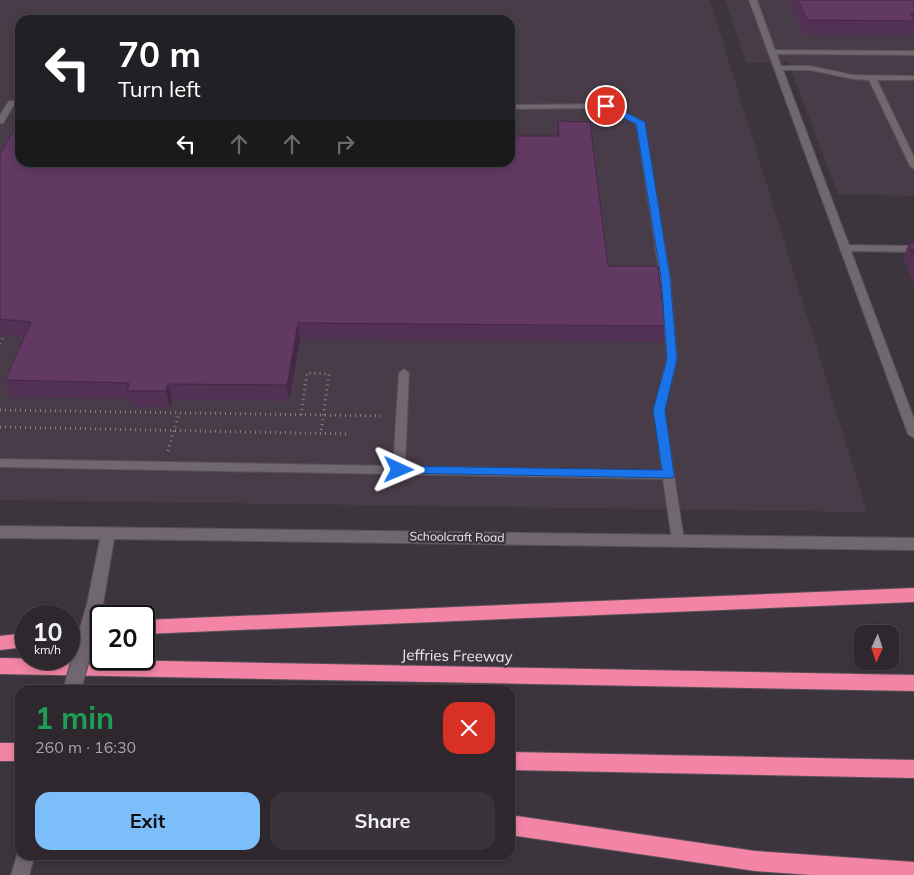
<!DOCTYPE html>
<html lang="en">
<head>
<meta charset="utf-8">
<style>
	:root { --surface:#2e282e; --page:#3a343a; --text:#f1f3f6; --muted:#a7a6aa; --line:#49444a; --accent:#7cbef9 }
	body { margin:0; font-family:Mulish,sans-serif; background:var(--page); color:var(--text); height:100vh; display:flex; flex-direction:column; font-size:19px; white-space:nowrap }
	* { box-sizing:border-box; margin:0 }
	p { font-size:16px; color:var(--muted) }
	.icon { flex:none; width:28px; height:28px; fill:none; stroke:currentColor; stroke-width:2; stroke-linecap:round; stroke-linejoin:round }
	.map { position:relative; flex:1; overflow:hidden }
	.details { position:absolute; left:15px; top:685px; width:500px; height:175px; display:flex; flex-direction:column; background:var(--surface); border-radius:15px; box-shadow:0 2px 8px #0003,0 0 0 1px var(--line) }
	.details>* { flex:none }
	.hud { position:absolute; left:15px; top:15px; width:500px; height:152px; border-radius:15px; box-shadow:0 2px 8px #0003,0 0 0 1px var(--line); background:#202124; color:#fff; overflow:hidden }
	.needle { width:32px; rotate:183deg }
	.controls { position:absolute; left:854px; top:625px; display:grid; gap:10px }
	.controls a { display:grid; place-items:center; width:45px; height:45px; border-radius:10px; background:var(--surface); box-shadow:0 2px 8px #0003,0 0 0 1px var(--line); font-size:25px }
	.speed { position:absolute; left:15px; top:605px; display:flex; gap:10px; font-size:25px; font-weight:700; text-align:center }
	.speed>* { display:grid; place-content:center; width:65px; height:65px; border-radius:50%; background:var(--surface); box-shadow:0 2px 8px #0003,0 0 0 1px var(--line); line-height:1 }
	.speed small { font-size:12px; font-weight:400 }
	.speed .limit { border:2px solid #111; border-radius:8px; background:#fff; color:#111 }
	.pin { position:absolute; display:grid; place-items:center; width:42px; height:42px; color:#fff; margin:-21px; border:2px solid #fff; border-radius:50%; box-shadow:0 1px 5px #0007 }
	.me { position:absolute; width:55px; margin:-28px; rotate:91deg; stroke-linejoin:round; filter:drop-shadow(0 0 4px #0008) }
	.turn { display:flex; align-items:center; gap:18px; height:105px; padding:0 20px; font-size:22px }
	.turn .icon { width:65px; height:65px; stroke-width:2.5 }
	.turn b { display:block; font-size:35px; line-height:42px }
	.lanes { display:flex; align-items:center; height:48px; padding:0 20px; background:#0003; justify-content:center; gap:25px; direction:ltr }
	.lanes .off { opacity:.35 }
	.round { display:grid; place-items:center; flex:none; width:52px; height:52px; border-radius:15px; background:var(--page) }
	.summary { display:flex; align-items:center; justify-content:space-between; height:85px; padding:0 20px }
	h1 { font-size:30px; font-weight:700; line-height:38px; color:#1e9e55 }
	.action { display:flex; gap:10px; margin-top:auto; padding:10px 20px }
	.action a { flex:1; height:58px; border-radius:15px; background:var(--accent); color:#111; font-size:20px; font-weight:700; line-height:58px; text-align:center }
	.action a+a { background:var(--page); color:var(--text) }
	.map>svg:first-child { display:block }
</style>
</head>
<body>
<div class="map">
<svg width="914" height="875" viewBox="0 0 914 875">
	<rect width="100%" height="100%" fill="#3d353d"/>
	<g fill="#493c49" fill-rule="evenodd">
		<path d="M0,0H710L867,512L0,500ZM20,20H510V162H20Z"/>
		<path d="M725,0H914V196L838,194L788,62L746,63Z"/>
	</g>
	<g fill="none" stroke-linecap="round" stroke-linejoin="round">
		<defs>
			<g id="service">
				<path d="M749,0H757L775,50L914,51V55L777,54L781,66H810L853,75L914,76V80H877L914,157V169L910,166L869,80L853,79L810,70H783L849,245L914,246V252L851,251L914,419V438L908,434Z"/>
				<path d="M9,101H20V105H14L3,123H0V115Z"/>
				<path d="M606,104L644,122L670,277L677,359L664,410L684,540L682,543H674L672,540L663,479L0,467V459L393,466L399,373L404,369L409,373L405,466L662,471L654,410L667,359L660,277L636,123L605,108L510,109V105Z"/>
			</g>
			<g id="secondary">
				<path d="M0,526L914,538V550L114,539L102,610L100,615L94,617L88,615L86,610L100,539L0,538Z"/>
				<path d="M19,849L20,855H35L29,875H11Z"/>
			</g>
			<g id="motorway">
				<path d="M914,588V602L144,634V620Z"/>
				<path d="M101,625V639L69,643V629Z"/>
				<path d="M26,633V647L0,650V636Z"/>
				<path d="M0,658L914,675V691L0,674Z"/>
				<rect x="0" y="743" width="20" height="18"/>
				<path d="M510,752L914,760V778L510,770Z"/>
				<path d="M510,815L755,851L914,862V875H812L755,871L510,835Z"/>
			</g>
		</defs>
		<use href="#service" stroke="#585158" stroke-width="2"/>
		<use href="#secondary" stroke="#585158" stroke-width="2"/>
		<use href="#motorway" stroke="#585158" stroke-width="2"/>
		<g stroke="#878187" stroke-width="3" stroke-dasharray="1 4" stroke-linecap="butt">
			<path d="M0,344L4,335"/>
			<path d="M0,410L384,416"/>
			<path d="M301,415L307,373L329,374L321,433"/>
			<path d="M0,427L349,434"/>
			<path d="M168,451L179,414"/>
		</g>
		<use href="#service" fill="#706770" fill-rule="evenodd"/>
		<use href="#secondary" fill="#706770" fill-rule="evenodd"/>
		<use href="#motorway" fill="#f384a5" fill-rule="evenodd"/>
		<defs>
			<path id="secondary-bridge" d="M72,690L94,610"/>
		</defs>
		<use href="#secondary-bridge" stroke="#585158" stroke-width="19" stroke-linecap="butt"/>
		<use href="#secondary-bridge" stroke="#706770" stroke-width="17"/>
	</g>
	<g fill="#533154">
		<path d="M789,0H914V28H913L911,35H804Z"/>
		<path d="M558,121L608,266L665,326L662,342L300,339L289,401L172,400L170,407H132L130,399L11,397L5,380L24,337L0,335V154L557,136Z"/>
		<path d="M909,243H914V284L903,259Z"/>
	</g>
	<g fill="#442845">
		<path d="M298,323L300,339L289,401L287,385Z"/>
		<path d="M168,384L172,400L170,407L166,391Z"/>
	</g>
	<g fill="#613962" stroke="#442845">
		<path d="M798,0H914V14H911L914,19V21L807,20Z"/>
		<path d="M558,121L590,122L608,266H658L665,326L298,323L287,385L168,384L166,391H127L129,383L5,380L31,322L0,319V154L13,131H20V162H510V136H559Z"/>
		<path d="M909,243H914V255Z"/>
	</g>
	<path fill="#1a73e8" stroke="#114b97" d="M603,104H609L645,122L670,277L677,359L665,410L674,475L673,478L395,473L393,470L395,467L399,466L662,470L653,410L667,359L661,277L636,124L603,108Z"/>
	<g text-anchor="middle" stroke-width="5" stroke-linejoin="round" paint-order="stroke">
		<g font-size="12" fill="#ede8ed" stroke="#3d353d">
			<text transform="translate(457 537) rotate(1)" y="4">Schoolcraft Road</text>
		</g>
		<g font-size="15" fill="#ede8ed" stroke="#3d353d">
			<text transform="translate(457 656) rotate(1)" y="5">Jeffries Freeway</text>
		</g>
	</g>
</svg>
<div class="controls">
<a><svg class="needle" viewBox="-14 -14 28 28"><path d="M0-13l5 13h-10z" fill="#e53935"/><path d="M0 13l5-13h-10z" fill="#a7a6aa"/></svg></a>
</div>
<div class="speed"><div>10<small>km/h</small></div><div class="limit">20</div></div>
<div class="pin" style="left:606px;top:106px;background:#d93025"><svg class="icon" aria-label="arrive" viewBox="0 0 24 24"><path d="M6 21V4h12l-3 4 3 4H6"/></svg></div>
<svg class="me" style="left:399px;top:470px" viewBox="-20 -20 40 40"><path d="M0-17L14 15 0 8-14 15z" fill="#1a73e8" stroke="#fff" stroke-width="4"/></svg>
<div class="hud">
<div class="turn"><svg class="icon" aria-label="left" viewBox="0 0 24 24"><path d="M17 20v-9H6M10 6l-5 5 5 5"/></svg><div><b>70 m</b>Turn left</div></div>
<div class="lanes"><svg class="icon" aria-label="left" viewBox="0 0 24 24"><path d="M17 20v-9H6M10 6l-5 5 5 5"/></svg><svg class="icon off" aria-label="ahead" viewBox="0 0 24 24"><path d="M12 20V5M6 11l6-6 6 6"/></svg><svg class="icon off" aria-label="ahead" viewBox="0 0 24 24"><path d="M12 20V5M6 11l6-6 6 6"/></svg><svg class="icon off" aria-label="right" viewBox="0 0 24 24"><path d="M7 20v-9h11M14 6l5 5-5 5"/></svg></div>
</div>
<section class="details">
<div class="summary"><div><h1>1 min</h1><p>260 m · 16:30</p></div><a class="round" style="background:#d93025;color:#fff"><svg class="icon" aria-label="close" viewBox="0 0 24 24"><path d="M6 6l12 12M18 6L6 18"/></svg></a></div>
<div class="action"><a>Exit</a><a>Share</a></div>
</section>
</div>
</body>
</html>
